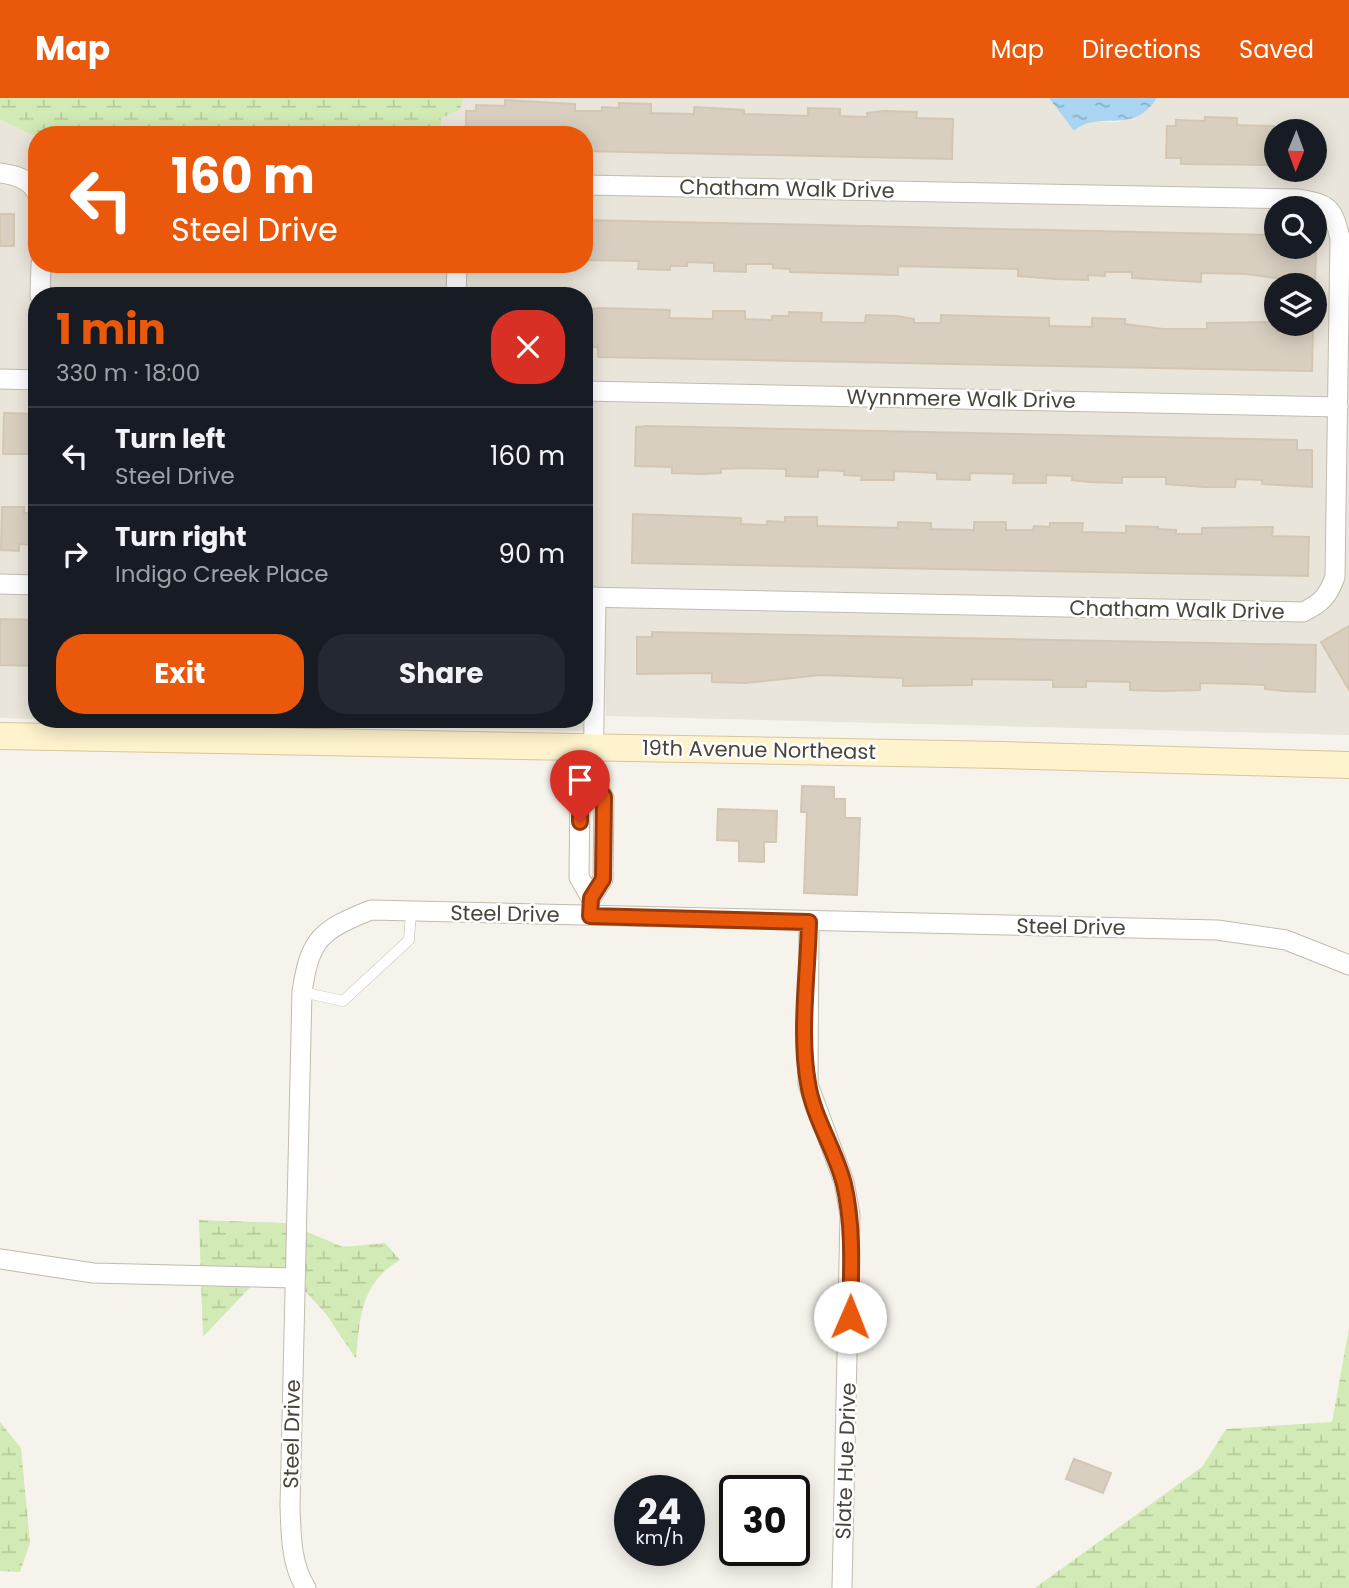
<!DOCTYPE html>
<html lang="en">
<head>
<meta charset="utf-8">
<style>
	:root { --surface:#171b24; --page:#242831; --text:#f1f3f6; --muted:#9ea1a6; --line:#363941; --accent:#ea580c }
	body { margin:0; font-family:Poppins,sans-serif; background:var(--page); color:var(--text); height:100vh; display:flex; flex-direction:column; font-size:26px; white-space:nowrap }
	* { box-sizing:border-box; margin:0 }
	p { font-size:23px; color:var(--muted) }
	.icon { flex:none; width:38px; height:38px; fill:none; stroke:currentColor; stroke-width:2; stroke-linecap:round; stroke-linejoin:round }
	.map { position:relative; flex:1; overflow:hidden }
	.drawer { position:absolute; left:28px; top:189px; width:565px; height:441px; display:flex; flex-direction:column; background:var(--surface); border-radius:28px; box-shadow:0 4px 18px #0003 }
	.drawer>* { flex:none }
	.banner { position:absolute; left:28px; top:28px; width:565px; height:147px; border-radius:28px; box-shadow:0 4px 18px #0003; background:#ea580c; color:#fff; overflow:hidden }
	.needle { width:46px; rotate:181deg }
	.fabs { position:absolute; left:1264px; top:21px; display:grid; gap:14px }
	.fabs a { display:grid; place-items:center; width:63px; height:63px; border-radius:50%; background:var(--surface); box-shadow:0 4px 18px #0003; font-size:35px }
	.speed { position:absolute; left:614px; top:1377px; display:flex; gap:14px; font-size:35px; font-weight:700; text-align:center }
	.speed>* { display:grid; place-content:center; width:91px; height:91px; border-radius:50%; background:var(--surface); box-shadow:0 4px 18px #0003; line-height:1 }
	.speed small { font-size:18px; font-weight:400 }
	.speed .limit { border:4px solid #111; border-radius:10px; background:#fff; color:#111 }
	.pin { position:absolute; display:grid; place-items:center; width:60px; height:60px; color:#fff; margin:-72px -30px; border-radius:50% 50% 50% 0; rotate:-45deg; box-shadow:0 0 7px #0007 }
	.pin .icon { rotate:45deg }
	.me { position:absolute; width:77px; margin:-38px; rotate:1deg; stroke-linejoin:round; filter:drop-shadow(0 0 5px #0008) }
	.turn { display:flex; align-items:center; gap:24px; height:147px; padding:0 28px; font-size:32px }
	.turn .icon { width:91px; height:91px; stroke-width:2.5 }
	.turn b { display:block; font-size:49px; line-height:60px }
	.round { display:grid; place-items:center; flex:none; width:74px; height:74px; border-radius:28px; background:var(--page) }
	.overview { display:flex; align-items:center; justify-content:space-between; height:119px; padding:0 28px }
	h1 { font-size:42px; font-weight:700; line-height:52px; color:var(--accent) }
	.button { display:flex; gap:14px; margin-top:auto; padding:14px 28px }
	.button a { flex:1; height:80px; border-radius:28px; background:var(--accent); color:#fff; font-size:28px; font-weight:700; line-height:80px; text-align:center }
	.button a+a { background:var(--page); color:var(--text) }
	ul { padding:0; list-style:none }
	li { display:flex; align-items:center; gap:21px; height:98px; padding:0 28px; border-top:2px solid var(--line) }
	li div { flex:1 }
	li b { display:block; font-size:26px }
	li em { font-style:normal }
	header { display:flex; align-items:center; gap:42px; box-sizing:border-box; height:98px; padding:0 35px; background:var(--accent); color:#fff }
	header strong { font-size:33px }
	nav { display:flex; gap:38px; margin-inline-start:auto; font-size:24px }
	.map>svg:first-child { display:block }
</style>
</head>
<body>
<header>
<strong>Map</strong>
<nav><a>Map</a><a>Directions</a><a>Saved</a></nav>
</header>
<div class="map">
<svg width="1349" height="1490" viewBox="0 0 1349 1490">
	<defs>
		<pattern id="wetland-marsh" width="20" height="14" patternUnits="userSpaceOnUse" patternTransform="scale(1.75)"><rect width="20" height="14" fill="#d2eab5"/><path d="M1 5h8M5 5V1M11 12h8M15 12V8" fill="none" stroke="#b6ca9c"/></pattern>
		<pattern id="water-ripples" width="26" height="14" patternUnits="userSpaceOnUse" patternTransform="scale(1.75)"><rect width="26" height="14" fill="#a9d4f2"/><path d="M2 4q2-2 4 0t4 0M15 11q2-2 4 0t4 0" fill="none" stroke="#8caec5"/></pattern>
	</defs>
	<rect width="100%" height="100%" fill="#f6f3ec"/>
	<g fill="#eae5da" fill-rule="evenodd">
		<path d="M463,0H1049L1074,33L1085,23L1118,24L1149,11L1156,0H1349V637L606,618L604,509L1303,524L1323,515L1336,500L1343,479L1349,140L1344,116L1329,98L1299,92L585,77L584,37H441V20L460,12ZM1276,33H1314V72H1276Z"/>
		<path d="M0,22L37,39V79L22,69L0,65Z"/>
		<path d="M0,84L15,87L27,95L33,110L30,272H0Z"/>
		<path d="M585,96L1276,111V149H1314V114H1319L1328,124L1332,141L1329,299L585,283L584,198H465L466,166H584ZM1276,187H1314V226H1276Z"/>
		<path d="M49,166H448L447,198H49Z"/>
		<path d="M0,291L37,292V477H0Z"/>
		<path d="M585,303L1329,318L1326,477L1315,498L1301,504L585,489Z"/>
		<path d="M0,496L37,497V621L0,620Z"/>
		<path d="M584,509H587L585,633L63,621H584Z"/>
	</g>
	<g fill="url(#wetland-marsh)">
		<path d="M0,0H463L460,12L441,20V37H37V39L0,22Z"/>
		<path d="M199,1122L286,1125L343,1149L385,1145L400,1162C360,1186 360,1219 356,1261L326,1216L294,1181H258L203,1239Z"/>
		<path d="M1349,1230V1490H1035L1202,1369L1226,1331L1332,1324Z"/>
		<path d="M0,1324L21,1350L30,1445L20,1474L0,1473Z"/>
	</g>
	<path fill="url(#water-ripples)" d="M1049,0H1156V1C1133,38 1099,11 1074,33Z"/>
	<g fill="#d8cfc1" stroke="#d3c7b4" stroke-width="2">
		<path d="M505,2L575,6V13H602V9L619,10V5L651,6V15L694,16V9L744,12V16L808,18V10L840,11V18L867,19V15L884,13L917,14L916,20L953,21L952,61L584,53V37H466V13H476V7L505,8Z"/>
		<path d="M1205,19L1237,20V27L1274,28L1273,67L1181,66V60H1166L1167,28H1176V22L1205,23Z"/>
		<rect x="0" y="116" width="14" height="32"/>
		<path d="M584,122L1276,137V149H1316L1315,187H1284V181L1246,176L1201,175V184L1132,180V174H1105V178L1088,177V182L1056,181L1018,178V171L898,168V177L790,174V171L773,170V166H746V174L714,173V165L687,164V168H670V172L638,171L639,163L584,162Z"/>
		<path d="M599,210L670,212L669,220L713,221V213H745V221L772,222V218H789V214L822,215L821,224L865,225L866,217L897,218L914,221V225H941V217L1049,220V228L1092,229V220L1125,221V226L1163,231H1207V225L1276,224L1277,233H1313L1312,273L598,259V249H584V212Z"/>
		<path d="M4,315L36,316L35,356H3Z"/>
		<path d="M648,328L1297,342V352H1312V389L1262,386V382L1236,381L1235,389H1204L1166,386V379H1122V385L1089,384L1072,382V378L1046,377V385H1013L1014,376L970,375V382L937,381V375L894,373V382H861L862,378L844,377V373L818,372V379L786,378V371L742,370L721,371V375L703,376L672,375V369L635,368L636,329Z"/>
		<path d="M2,409H24V415H34L33,447L19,446V453L1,452Z"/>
		<path d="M633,416L741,420V426L767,427V423L785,424V419H817V428L898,430V424L931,425V431L974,432V424H1006V432H1033L1034,428L1050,429V425H1083L1082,434L1126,435V428L1158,429V431L1176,432V436H1202V430L1273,429L1272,438L1309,439L1308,478L632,465Z"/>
		<path d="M0,521L37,522V568L0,567Z"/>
		<path d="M1349,528V592L1321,544Z"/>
		<path d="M652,534L1316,547L1315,594L1284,593L1265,591V587L1244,586L1200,585V592L1162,593L1130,592V584L1086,583V589H1053V582L972,581V587L903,588V580L821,577L745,585L712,584V575L637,576V539H652Z"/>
		<path d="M802,688L834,689V701H845V720H860L857,797L804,795L807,714H801Z"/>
		<path d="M718,711L777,713L776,744H764V764L739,763V743L717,742Z"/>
		<path d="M1074,1361L1111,1375L1103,1395L1066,1381Z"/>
	</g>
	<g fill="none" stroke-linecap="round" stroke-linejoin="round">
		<defs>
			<path id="lane" d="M302,894L343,903L409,842L411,814"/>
			<g id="street">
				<path d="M0,75C15,77 30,81 37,95"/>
				<path d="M584,87L1299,101C1329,106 1333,110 1340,140L1335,479C1328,498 1322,505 1303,514L584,499"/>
				<path d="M40,198L41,166"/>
				<path d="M456,198L457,166"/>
				<path d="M0,281L37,282"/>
				<path d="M584,293L1338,309"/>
				<path d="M0,486L37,487"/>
				<path d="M593,682L580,696L579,779L591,800L603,781L604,700L593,682L596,499"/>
				<path d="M809,824L808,986L844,1084L850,1117L842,1490"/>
				<path d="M0,1161L93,1175L294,1180"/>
				<path d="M306,1490C291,1467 291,1436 290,1408L302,894C310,840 321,832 371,812L1217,832L1286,842L1349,867"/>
			</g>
			<path id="secondary" d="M0,638L1002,657L1349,667"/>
		</defs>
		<use href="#lane" stroke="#c2bbae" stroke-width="11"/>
		<use href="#street" stroke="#c2bbae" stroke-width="21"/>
		<use href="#secondary" stroke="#d6c79b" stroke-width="28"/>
		<use href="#lane" stroke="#fff" stroke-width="10"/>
		<use href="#street" stroke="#fff" stroke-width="19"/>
		<use href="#secondary" stroke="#fff3cd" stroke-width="26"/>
	</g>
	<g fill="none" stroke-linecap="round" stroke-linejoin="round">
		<defs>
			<path id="route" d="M580,724V696L593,682L604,699L603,781L591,800L590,818L809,824C808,874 799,935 808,985C813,1019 835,1051 844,1086C854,1129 851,1175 850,1219"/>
		</defs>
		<use href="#route" stroke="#983908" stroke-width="18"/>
		<use href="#route" stroke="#ea580c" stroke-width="12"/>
	</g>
	<g text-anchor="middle" stroke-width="5" stroke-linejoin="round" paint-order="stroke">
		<g font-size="21" fill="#4b4439" stroke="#fff">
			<text transform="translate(787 91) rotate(1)" y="7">Chatham Walk Drive</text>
			<text transform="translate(961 301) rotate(1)" y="7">Wynnmere Walk Drive</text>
			<text transform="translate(1177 512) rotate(1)" y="7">Chatham Walk Drive</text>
			<text transform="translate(759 652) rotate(1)" y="7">19th Avenue Northeast</text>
			<text transform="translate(505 816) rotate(1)" y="7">Steel Drive</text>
			<text transform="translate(1071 829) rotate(1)" y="7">Steel Drive</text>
			<text transform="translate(292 1336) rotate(-89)" y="7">Steel Drive</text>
			<text transform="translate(846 1363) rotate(-88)" y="7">Slate Hue Drive</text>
		</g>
	</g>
</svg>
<div class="fabs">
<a><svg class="needle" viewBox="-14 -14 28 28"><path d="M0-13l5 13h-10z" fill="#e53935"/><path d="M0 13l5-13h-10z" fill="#9ea1a6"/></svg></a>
<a><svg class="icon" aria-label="search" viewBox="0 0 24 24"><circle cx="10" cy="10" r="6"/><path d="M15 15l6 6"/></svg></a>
<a><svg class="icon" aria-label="layers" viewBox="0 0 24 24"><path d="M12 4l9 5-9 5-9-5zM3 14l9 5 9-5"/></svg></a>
</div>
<div class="speed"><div>24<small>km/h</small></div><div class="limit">30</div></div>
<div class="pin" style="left:580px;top:724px;background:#d93025"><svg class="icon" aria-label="arrive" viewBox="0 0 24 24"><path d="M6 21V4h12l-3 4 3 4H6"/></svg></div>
<svg class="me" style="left:850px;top:1219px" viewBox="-20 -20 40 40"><circle r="19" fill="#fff"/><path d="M0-13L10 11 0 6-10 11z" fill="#ea580c"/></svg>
<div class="banner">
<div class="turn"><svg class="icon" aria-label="left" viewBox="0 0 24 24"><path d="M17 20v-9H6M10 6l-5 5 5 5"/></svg><div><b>160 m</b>Steel Drive</div></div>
</div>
<section class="drawer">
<div class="overview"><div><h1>1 min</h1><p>330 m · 18:00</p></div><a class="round" style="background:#d93025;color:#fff"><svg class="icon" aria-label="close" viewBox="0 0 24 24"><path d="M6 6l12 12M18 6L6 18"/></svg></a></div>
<ul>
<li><svg class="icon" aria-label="left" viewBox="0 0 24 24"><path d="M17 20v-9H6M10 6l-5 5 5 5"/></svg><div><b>Turn left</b><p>Steel Drive</p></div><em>160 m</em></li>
<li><svg class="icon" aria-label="right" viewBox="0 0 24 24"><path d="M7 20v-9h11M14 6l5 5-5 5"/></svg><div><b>Turn right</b><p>Indigo Creek Place</p></div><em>90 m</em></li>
</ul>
<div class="button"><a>Exit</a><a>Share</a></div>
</section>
</div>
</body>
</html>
